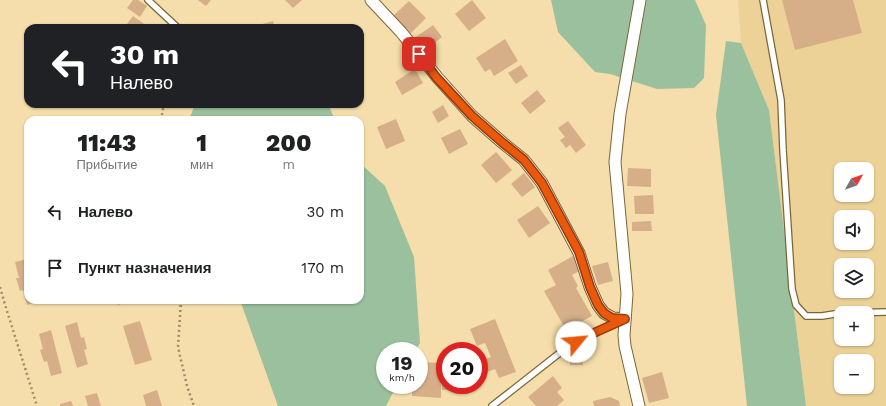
<!DOCTYPE html>
<html lang="ru">
<head>
<meta charset="utf-8">
<style>
	:root { --surface:#fff; --page:#f2f2f2; --text:#202124; --muted:#757577 }
	body { margin:0; font-family:"Work Sans",sans-serif; background:var(--page); color:var(--text); height:100vh; display:flex; flex-direction:column; font-size:15px; white-space:nowrap }
	* { box-sizing:border-box; margin:0 }
	p { font-size:13px; color:var(--muted) }
	.icon { flex:none; width:22px; height:22px; fill:none; stroke:currentColor; stroke-width:2; stroke-linecap:round; stroke-linejoin:round }
	.map { position:relative; flex:1; overflow:hidden }
	.details { position:absolute; left:24px; top:116px; width:340px; height:188px; display:flex; flex-direction:column; background:var(--surface); border-radius:12px; box-shadow:0 1px 3px #0004 }
	.details>* { flex:none }
	.banner { position:absolute; left:24px; top:24px; width:340px; height:84px; border-radius:12px; box-shadow:0 1px 3px #0004; background:#202124; color:#fff; overflow:hidden }
	.needle { width:26px; rotate:50deg }
	.buttons { position:absolute; left:834px; top:162px; display:grid; gap:8px }
	.buttons a { display:grid; place-items:center; width:40px; height:40px; border-radius:8px; background:var(--surface); box-shadow:0 1px 3px #0004; font-size:20px }
	.speed { position:absolute; left:376px; top:342px; display:flex; gap:8px; font-size:20px; font-weight:700; text-align:center }
	.speed>* { display:grid; place-content:center; width:52px; height:52px; border-radius:50%; background:var(--surface); box-shadow:0 1px 3px #0004; line-height:1 }
	.speed small { font-size:10px; font-weight:400 }
	.speed .limit { border:6px solid #d22; background:#fff; color:#111 }
	.pin { position:absolute; display:grid; place-items:center; width:34px; height:34px; color:#fff; margin:-17px; border-radius:8px; box-shadow:0 2px 6px #0006 }
	.me { position:absolute; width:44px; margin:-22px; rotate:62deg; stroke-linejoin:round; filter:drop-shadow(0 0 3px #0008) }
	.turn { display:flex; align-items:center; gap:14px; height:84px; padding:0 20px; font-size:18px }
	.turn .icon { width:52px; height:52px; stroke-width:2.5 }
	.turn b { display:block; font-size:28px; line-height:34px }
	.eta { display:flex; justify-content:space-evenly; align-items:center; height:68px; text-align:center }
	.eta b { font-size:24px; font-weight:800; line-height:28px }
	ul { padding:0; list-style:none }
	li { display:flex; align-items:center; gap:12px; height:56px; padding:0 20px }
	li div { flex:1 }
	li b { display:block; font-size:15px }
	li em { font-style:normal }
	.map>svg:first-child { display:block }
</style>
</head>
<body>
<div class="map">
<svg width="886" height="406" viewBox="0 0 886 406">
	<rect width="100%" height="100%" fill="#f5deab"/>
	<path fill="#edd298" fill-rule="evenodd" d="M738,0H886V406H806L769,110L741,43ZM841,169H867V195H841ZM841,217H867V243H841ZM841,265H867V291H841ZM841,313H867V339H841ZM841,361H867V387H841Z"/>
	<g fill="#9bc09d">
		<path d="M551,0H695L706,25L704,78L694,88L657,89L610,74L595,72L558,32Z"/>
		<path d="M726,41L741,43L769,110L806,406H747L716,115Z"/>
		<path d="M195,104H328L335,120H189Z"/>
		<path d="M360,163L385,186L414,257L420,343L415,351H385V385H397L386,406H278L240,300H360Z"/>
	</g>
	<g fill="#d6af88">
		<path d="M133,0H138L147,6L140,17L127,8Z"/>
		<path d="M198,0H211L206,6Z"/>
		<path d="M285,0H302L293,8Z"/>
		<path d="M472,0L486,18L469,31L455,14Z"/>
		<path d="M782,0H853L862,33L795,50Z"/>
		<path d="M409,1L426,18L410,34L393,16Z"/>
		<path d="M133,16L150,28H124Z"/>
		<path d="M273,21L275,28H260L259,25Z"/>
		<path d="M433,25L442,37L423,52L413,39Z"/>
		<path d="M505,39L518,61L494,76L490,69L485,72L476,58Z"/>
		<path d="M521,65L528,76L516,84L508,73Z"/>
		<path d="M415,69L423,83L402,95L395,82Z"/>
		<path d="M537,90L546,101L530,114L521,103Z"/>
		<path d="M443,105L449,116L438,123L432,112Z"/>
		<path d="M396,119L405,141L386,149L377,127Z"/>
		<path d="M568,121L586,145L576,153L570,145L566,148L560,140L565,137L558,128Z"/>
		<path d="M460,129L468,144L449,154L441,138Z"/>
		<path d="M496,152L512,170L496,183L481,165Z"/>
		<path d="M628,168L651,169V187L627,186Z"/>
		<path d="M524,173L535,187L522,197L511,184Z"/>
		<path d="M653,195L654,214H635L634,196Z"/>
		<path d="M538,206L550,223L529,238L517,220Z"/>
		<path d="M651,221L652,231H632V222Z"/>
		<path d="M573,256L581,270L572,275L578,286L576,288L592,316L566,330L544,291L556,285L548,270Z"/>
		<path d="M27,259L28,264V300H38V302L27,305L23,290L20,291L16,278H19L15,262Z"/>
		<path d="M608,262L613,281L598,285L592,266Z"/>
		<path d="M116,300H134L118,305Z"/>
		<path d="M495,319L516,372L499,378L495,369L487,372L483,360L491,357L485,343L477,346L470,329Z"/>
		<path d="M140,321L152,360L135,365L123,326Z"/>
		<path d="M77,322L81,338L84,337L87,349L84,350L88,364L77,368L65,326Z"/>
		<path d="M51,330L62,373L51,376L47,361L44,362L40,350L43,349L39,334Z"/>
		<path d="M570,352L583,353V365H570Z"/>
		<path d="M419,362L442,363L441,377H445V385H473V390H442L441,380V398L412,396V385H419Z"/>
		<path d="M662,372L669,398L649,403L642,378Z"/>
		<path d="M553,376L562,388L557,392L564,400L557,406H536L528,397Z"/>
		<path d="M157,390L162,406H146L143,395Z"/>
		<path d="M97,393L101,406H88L85,396Z"/>
		<path d="M610,397L619,401L620,406H594L593,401Z"/>
		<path d="M71,401L73,406H60V404Z"/>
	</g>
	<g fill="none" stroke-linecap="round" stroke-linejoin="round">
		<defs>
			<g id="service">
				<path d="M148,0L178,28"/>
				<path d="M763,0L781,100L783,150L792,289L796,305L806,316H822L841,313"/>
				<path d="M845,313L886,312"/>
				<path d="M492,406L566,348L596,332L621,321"/>
			</g>
			<g id="minor">
				<path d="M371,0L401,32L437,77L472,116L503,143L524,160L542,183L579,253L590,287L598,305L604,313L613,318L625,319"/>
				<path d="M639,406L625,346L624,335L627,294L615,162L620,114L640,0"/>
			</g>
		</defs>
		<use href="#service" stroke="#7b6637" stroke-width="8"/>
		<use href="#minor" stroke="#7b6637" stroke-width="13"/>
		<g stroke="#9d8c68" stroke-width="2.5" stroke-dasharray="2 3" stroke-linecap="butt">
			<path d="M161,120L164,104"/>
			<path d="M0,287L6,308L37,406"/>
			<path d="M181,300L178,347L187,386L194,406"/>
		</g>
		<use href="#service" stroke="#fff" stroke-width="5.5"/>
		<use href="#minor" stroke="#fff" stroke-width="11"/>
	</g>
	<g fill="none" stroke-linecap="round" stroke-linejoin="round">
		<defs>
			<path id="route" d="M419,54L436,77L472,116L503,143L524,160L542,183L579,252L590,287L598,305L604,313L612,318L625,319L596,332L576,342"/>
		</defs>
		<use href="#route" stroke="#983908" stroke-width="10"/>
		<use href="#route" stroke="#ea580c" stroke-width="7"/>
	</g>
</svg>
<div class="buttons">
<a><svg class="needle" viewBox="-14 -14 28 28"><path d="M0-13l5 13h-10z" fill="#e53935"/><path d="M0 13l5-13h-10z" fill="#757577"/></svg></a>
<a><svg class="icon" aria-label="sound" viewBox="0 0 24 24"><path d="M4 9h4l5-4v14l-5-4H4zM17 9q2 3 0 6"/></svg></a>
<a><svg class="icon" aria-label="layers" viewBox="0 0 24 24"><path d="M12 4l9 5-9 5-9-5zM3 14l9 5 9-5"/></svg></a>
<a>+</a>
<a>−</a>
</div>
<div class="speed"><div>19<small>km/h</small></div><div class="limit">20</div></div>
<div class="pin" style="left:419px;top:54px;background:#d93025"><svg class="icon" aria-label="arrive" viewBox="0 0 24 24"><path d="M6 21V4h12l-3 4 3 4H6"/></svg></div>
<svg class="me" style="left:576px;top:342px" viewBox="-20 -20 40 40"><circle r="19" fill="#fff"/><path d="M0-13L10 11 0 6-10 11z" fill="#ea580c"/></svg>
<div class="banner">
<div class="turn"><svg class="icon" aria-label="left" viewBox="0 0 24 24"><path d="M17 20v-9H6M10 6l-5 5 5 5"/></svg><div><b>30 m</b>Налево</div></div>
</div>
<section class="details">
<div class="eta">
<div><b>11:43</b><p>Прибытие</p></div>
<div><b>1</b><p>мин</p></div>
<div><b>200</b><p>m</p></div>
</div>
<ul>
<li><svg class="icon" aria-label="left" viewBox="0 0 24 24"><path d="M17 20v-9H6M10 6l-5 5 5 5"/></svg><div><b>Налево</b></div><em>30 m</em></li>
<li><svg class="icon" aria-label="arrive" viewBox="0 0 24 24"><path d="M6 21V4h12l-3 4 3 4H6"/></svg><div><b>Пункт назначения</b></div><em>170 m</em></li>
</ul>
</section>
</div>
</body>
</html>
